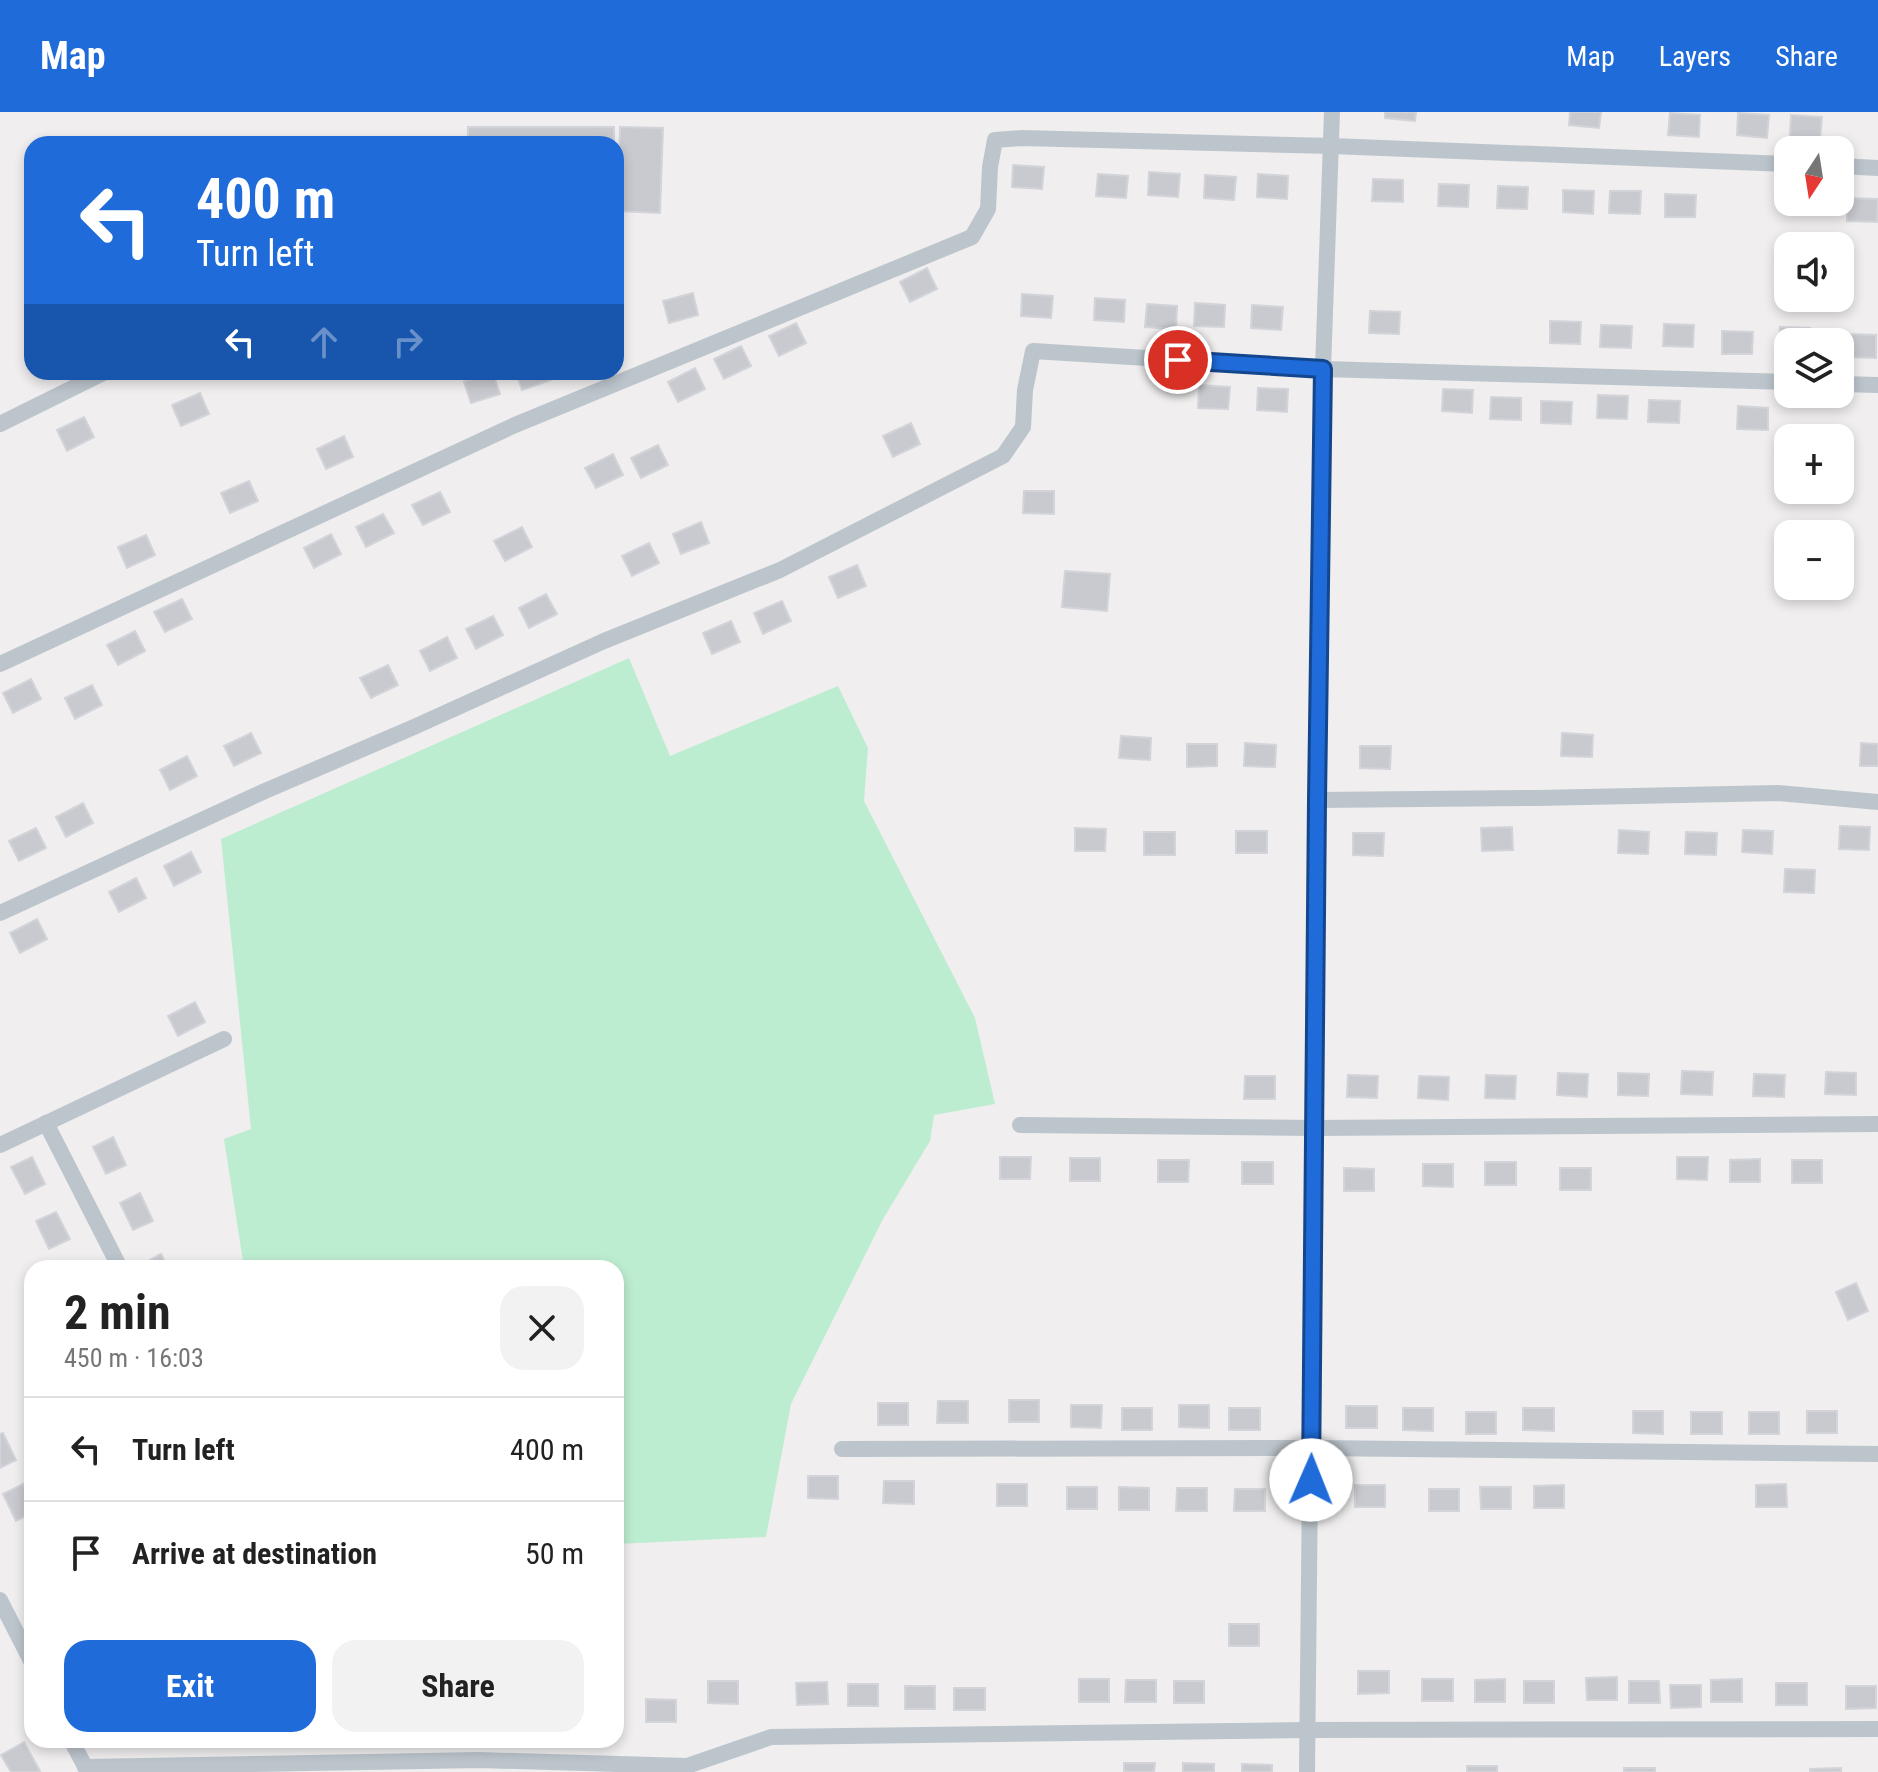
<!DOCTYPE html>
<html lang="en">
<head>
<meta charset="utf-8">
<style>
	:root { --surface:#fff; --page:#f2f2f2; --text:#222; --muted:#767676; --line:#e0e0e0; --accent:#1f6bd9 }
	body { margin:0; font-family:"Roboto Condensed",sans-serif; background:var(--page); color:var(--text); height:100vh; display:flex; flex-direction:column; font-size:30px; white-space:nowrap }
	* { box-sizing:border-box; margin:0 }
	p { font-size:26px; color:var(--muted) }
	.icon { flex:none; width:44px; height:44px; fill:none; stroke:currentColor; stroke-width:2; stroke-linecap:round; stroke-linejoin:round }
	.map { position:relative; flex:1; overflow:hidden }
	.side { position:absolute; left:24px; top:1148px; width:600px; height:488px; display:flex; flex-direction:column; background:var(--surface); border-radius:24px; box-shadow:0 4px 12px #0003 }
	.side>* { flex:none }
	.hud { position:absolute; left:24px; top:24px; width:600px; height:244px; border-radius:24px; box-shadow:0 4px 12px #0003; background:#1f6bd9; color:#fff; overflow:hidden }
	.needle { width:52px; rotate:192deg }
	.buttons { position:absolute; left:1774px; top:24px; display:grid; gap:16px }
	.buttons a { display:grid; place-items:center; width:80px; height:80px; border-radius:16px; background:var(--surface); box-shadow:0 4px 12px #0003; font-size:40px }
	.pin { position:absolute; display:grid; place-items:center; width:68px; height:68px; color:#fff; margin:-34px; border:4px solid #fff; border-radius:50%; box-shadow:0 2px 8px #0007 }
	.me { position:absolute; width:88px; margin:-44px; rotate:1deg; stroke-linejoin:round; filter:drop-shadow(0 0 6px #0008) }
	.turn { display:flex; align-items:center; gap:28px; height:168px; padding:0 40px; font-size:36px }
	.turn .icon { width:104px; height:104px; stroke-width:2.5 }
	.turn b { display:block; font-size:56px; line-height:68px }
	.lanes { display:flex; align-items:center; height:76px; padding:0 40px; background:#0003; justify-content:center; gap:40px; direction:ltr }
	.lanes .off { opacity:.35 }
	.round { display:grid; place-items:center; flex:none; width:84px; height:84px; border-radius:24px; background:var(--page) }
	.headline { display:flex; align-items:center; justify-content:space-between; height:136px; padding:0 40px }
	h1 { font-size:48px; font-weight:700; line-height:60px }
	.cta { display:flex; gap:16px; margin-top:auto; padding:16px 40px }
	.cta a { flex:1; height:92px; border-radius:24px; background:var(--accent); color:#fff; font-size:32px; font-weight:700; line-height:92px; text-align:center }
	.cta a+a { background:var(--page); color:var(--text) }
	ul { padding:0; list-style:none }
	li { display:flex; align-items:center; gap:24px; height:104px; padding:0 40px; border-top:2px solid var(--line) }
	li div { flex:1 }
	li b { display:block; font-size:30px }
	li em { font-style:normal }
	header { display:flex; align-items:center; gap:48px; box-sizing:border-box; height:112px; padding:0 40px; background:var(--accent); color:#fff }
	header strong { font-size:38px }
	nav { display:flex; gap:44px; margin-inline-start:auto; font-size:28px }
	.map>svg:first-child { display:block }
</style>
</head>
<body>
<header>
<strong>Map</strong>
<nav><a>Map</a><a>Layers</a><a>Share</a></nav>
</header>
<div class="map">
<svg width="1878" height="1660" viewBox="0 0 1878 1660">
	<rect width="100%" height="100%" fill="#f0eeee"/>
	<path fill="#bdedd1" d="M629,546L670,644L838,574L868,636L864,689L975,906L995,992L934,1003L930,1029L883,1107L791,1292L766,1425L616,1432V1156H244L224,1027L251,1017L221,727Z"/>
	<g fill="#c8cad0" stroke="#d2d4d9" stroke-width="2">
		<path d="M1385,0H1416L1415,9L1385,6Z"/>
		<path d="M1570,0H1601L1599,16L1569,13Z"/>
		<path d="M1670,1L1700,3L1699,25L1668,23Z"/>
		<path d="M1738,1L1769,3L1767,26L1737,23Z"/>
		<path d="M1791,3L1822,5L1820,27L1790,25Z"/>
		<rect x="468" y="15" width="146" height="17"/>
		<path d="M620,15L663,16L660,101L618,99Z"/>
		<path d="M1013,53L1044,55L1042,77L1012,75Z"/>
		<path d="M1149,60L1180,62L1178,85L1148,83Z"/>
		<path d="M1098,62L1128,64L1126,86L1096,84Z"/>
		<path d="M1258,62L1288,64L1287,87L1257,85Z"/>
		<path d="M1205,63L1236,65L1234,88L1204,86Z"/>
		<path d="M1373,67L1403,68V90L1372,89Z"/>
		<path d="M1439,72L1469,73L1468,95L1438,94Z"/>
		<path d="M1498,74L1528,75L1527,97L1497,96Z"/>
		<path d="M1563,78L1594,79L1593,102L1563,100Z"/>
		<path d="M1610,79H1641L1640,102L1609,101Z"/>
		<path d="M1665,82L1696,83L1695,105H1665Z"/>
		<path d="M1847,86L1878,87L1877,110L1847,109Z"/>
		<path d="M927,156L937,177L910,190L900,170Z"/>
		<path d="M693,181L698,203L669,211L663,189Z"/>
		<path d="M1022,182L1053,184L1051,206L1021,204Z"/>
		<path d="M1095,186L1125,188L1124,210L1094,208Z"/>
		<path d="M1195,191L1225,193L1224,215L1194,214Z"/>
		<path d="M1147,192L1177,194L1176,217L1145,215Z"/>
		<path d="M1252,193L1283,195L1281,218L1251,216Z"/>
		<path d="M1370,199L1400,200L1399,222L1369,221Z"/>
		<path d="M1550,209L1581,210L1580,232L1550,231Z"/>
		<path d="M796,211L806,231L779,244L769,224Z"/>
		<path d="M1664,212L1694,213L1693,235L1663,234Z"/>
		<path d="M1601,213L1632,214L1631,236L1600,235Z"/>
		<path d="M1780,215L1810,216V230H1788V238H1779Z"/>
		<path d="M1722,219L1753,220L1752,242H1722Z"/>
		<path d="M1846,222L1876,223V246L1845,245Z"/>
		<path d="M741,234L751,254L724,267L714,247Z"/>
		<path d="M695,256L705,277L678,290L668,270Z"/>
		<path d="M516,260H548L551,268L522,278Z"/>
		<path d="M493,261L500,282L471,291L464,270Z"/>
		<path d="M1199,273L1230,275L1228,297L1198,296Z"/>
		<path d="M1258,276L1288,277L1287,300L1257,298Z"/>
		<path d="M1443,277L1473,278L1472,301L1442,299Z"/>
		<path d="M200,281L209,302L181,314L172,293Z"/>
		<path d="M1598,283L1628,284L1627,307L1597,306Z"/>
		<path d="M1491,285L1521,286V308L1490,307Z"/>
		<path d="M1649,288L1680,289L1679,311L1648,310Z"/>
		<path d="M1541,289L1572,290L1571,312L1541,311Z"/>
		<path d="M1738,294L1768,296V318L1737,317Z"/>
		<path d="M84,305L94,325L67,339L57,318Z"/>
		<path d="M911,311L920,332L893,345L883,324Z"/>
		<path d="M344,324L353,345L326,357L317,337Z"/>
		<path d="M658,333L668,353L641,366L631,346Z"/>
		<path d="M613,342L623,363L596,376L585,356Z"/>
		<path d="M249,369L258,389L230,401L221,381Z"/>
		<path d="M1024,379H1054V402L1023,401Z"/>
		<path d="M440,380L450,400L423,413L412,393Z"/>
		<path d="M383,402L394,421L366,435L356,415Z"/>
		<path d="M701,410L709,431L681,442L673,422Z"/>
		<path d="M522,415L532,435L505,449L494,429Z"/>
		<path d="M331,422L341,442L314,456L304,436Z"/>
		<path d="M146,423L155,443L127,456L118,435Z"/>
		<path d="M649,431L659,451L632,464L622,444Z"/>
		<path d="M857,453L866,474L838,486L829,465Z"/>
		<path d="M1065,459L1110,462L1107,499L1062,495Z"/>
		<path d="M546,482L557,502L529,516L519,496Z"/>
		<path d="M182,487L192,507L165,520L154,500Z"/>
		<path d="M782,489L791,509L763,522L754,501Z"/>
		<path d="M493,504L503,523L476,537L466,517Z"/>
		<path d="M731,509L740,530L712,542L703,521Z"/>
		<path d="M135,519L145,539L118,553L107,533Z"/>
		<path d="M447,525L457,546L430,559L420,539Z"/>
		<path d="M388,553L398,573L371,586L360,566Z"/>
		<path d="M31,567L41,587L13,601L3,581Z"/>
		<path d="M92,573L102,593L75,607L65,586Z"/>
		<path d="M251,621L261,641L234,654L224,634Z"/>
		<path d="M1562,621L1593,623L1592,645L1561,644Z"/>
		<path d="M1121,624L1151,626L1150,648L1119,646Z"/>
		<path d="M1245,631L1276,633L1275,655L1244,654Z"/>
		<path d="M1861,631L1878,632V654H1860Z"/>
		<path d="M1187,632H1217V654L1187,655Z"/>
		<path d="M1360,634H1391L1390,657L1360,656Z"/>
		<path d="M187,644L197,664L170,678L160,658Z"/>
		<path d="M83,691L93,711L66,725L56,705Z"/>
		<path d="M1840,714L1870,715L1869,738L1839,737Z"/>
		<path d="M1512,715L1513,738L1482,739L1481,716Z"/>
		<path d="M36,716L46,736L19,749L9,729Z"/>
		<path d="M1075,716L1106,717L1105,739H1075Z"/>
		<path d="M1619,718L1649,720L1648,742L1618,741Z"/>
		<path d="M1743,718L1773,719L1772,742L1742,740Z"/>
		<rect x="1236" y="719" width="31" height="22"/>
		<rect x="1144" y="720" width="31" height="23"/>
		<path d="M1686,720L1717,721L1716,743L1685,742Z"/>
		<path d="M1353,721H1384L1383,744L1353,743Z"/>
		<path d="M191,740L201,760L174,774L164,754Z"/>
		<path d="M1785,757L1815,758L1814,781L1784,780Z"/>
		<path d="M136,766L146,786L119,800L109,780Z"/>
		<path d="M37,807L47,827L20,841L10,821Z"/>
		<path d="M195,890L205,910L178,924L168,904Z"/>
		<path d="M1682,959L1713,960L1712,983L1681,982Z"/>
		<path d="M1826,960L1856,961V983L1825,982Z"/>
		<path d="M1558,961L1588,962L1587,985L1557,983Z"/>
		<path d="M1618,961L1649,962L1648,984L1618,983Z"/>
		<path d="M1754,962L1785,963L1784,985L1753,984Z"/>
		<path d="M1348,963L1378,964L1377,986L1347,985Z"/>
		<path d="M1486,963L1516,964L1515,987L1485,986Z"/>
		<path d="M1245,964H1275V987H1244Z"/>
		<path d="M1419,964L1449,965L1448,988L1418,986Z"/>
		<path d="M113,1025L126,1053L106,1062L93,1035Z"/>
		<path d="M32,1045L45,1072L25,1082L11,1055Z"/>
		<path d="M1000,1045H1031L1030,1067H1000Z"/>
		<path d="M1677,1045H1708L1707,1068L1677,1067Z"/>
		<rect x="1070" y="1046" width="30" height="23"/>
		<path d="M1760,1047V1070H1730V1048Z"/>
		<path d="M1158,1048H1189L1188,1070H1158Z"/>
		<rect x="1792" y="1048" width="30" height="23"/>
		<rect x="1242" y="1050" width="31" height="22"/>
		<rect x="1485" y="1050" width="31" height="23"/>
		<path d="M1423,1052H1453V1075L1423,1074Z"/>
		<path d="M1344,1056L1374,1057V1079H1344Z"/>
		<rect x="1560" y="1056" width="31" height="22"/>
		<path d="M140,1081L153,1109L133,1118L120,1091Z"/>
		<path d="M56,1100L70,1127L49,1137L36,1109Z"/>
		<path d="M161,1142L168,1156H143L141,1153Z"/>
		<path d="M1856,1171L1868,1199L1848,1208L1836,1180Z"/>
		<rect x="1009" y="1288" width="30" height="22"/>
		<path d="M938,1289H968V1311H937Z"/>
		<rect x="878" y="1291" width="30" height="22"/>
		<path d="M1071,1293H1102L1101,1316L1071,1315Z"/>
		<path d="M1179,1293H1209V1316L1179,1315Z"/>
		<rect x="1346" y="1294" width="31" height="22"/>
		<rect x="1122" y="1296" width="30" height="22"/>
		<rect x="1229" y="1296" width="31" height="22"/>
		<path d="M1403,1296H1433V1319L1403,1318Z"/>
		<path d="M1523,1296H1554V1319L1523,1318Z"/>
		<path d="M1633,1299H1663V1322L1633,1321Z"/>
		<rect x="1807" y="1299" width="30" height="22"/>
		<rect x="1466" y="1300" width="30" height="22"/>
		<rect x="1691" y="1300" width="31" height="22"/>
		<rect x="1749" y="1300" width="30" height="22"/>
		<path d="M3,1321L16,1348L0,1356V1322Z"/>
		<path d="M808,1364H838V1387L808,1386Z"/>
		<path d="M884,1369H914V1392L883,1391Z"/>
		<path d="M23,1372L32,1390V1401L16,1409L3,1382Z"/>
		<rect x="997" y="1372" width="30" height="22"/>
		<path d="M1786,1372L1787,1395H1756V1373Z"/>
		<rect x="1355" y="1373" width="30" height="22"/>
		<path d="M1564,1373V1396H1534V1374Z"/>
		<rect x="1067" y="1375" width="30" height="22"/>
		<path d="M1119,1375L1149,1376V1398H1119Z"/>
		<path d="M1480,1375H1511V1397H1481Z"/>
		<path d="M1177,1376H1207V1399H1176Z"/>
		<path d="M1235,1377H1265V1399H1234Z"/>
		<rect x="1429" y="1377" width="30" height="22"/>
		<rect x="1229" y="1512" width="30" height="22"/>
		<path d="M1358,1559H1389V1581L1358,1582Z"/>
		<path d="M1617,1565V1588H1587L1586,1566Z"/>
		<rect x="1079" y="1567" width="30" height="23"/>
		<rect x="1422" y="1567" width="31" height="22"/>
		<path d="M1505,1567V1590H1475V1568Z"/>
		<path d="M1742,1567V1590H1711V1568Z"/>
		<path d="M1126,1568H1156V1590H1125Z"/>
		<path d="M708,1569H738V1592L708,1591Z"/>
		<rect x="1174" y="1569" width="30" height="22"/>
		<rect x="1524" y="1569" width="30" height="22"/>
		<path d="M1629,1569H1659L1660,1591H1629Z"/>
		<path d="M827,1570L828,1592L797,1593L796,1571Z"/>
		<rect x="1776" y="1571" width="31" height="22"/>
		<rect x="848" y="1572" width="30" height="22"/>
		<path d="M1670,1573H1701V1595L1671,1596Z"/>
		<rect x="905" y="1574" width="30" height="23"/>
		<path d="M1846,1574H1876V1596L1846,1597Z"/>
		<rect x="954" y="1576" width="31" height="22"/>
		<path d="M646,1587L676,1588V1610H646Z"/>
		<path d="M24,1630L40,1659L38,1660H11L1,1643Z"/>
		<path d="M1124,1651H1155L1154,1660H1124Z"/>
		<path d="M1183,1651L1214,1652V1660H1183Z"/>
		<path d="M1242,1652L1272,1653V1660H1242Z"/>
		<rect x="1467" y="1654" width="30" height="6"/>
		<rect x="1624" y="1656" width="31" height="4"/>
		<path d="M1841,1656V1660H1810V1657Z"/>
	</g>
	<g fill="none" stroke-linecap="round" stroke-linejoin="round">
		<g stroke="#bcc5cc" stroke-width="16">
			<path d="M1840,54L1878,56"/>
			<path d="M1840,272L1878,273"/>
			<path d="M0,312L105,260"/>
			<path d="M0,552L515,313L972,125L988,97L990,55L995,28L1022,26L1332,34L1788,52"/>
			<path d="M1317,688L1537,686L1778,681L1878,690"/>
			<path d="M0,801L265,679L414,615L604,529L780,458L1003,344L1023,315L1025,278L1033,239L1323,257L1788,270"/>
			<path d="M46,1011L120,1156"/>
			<path d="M1020,1013L1314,1016L1878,1012"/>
			<path d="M0,1033L224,927"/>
			<path d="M842,1337L1311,1336L1878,1342"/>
			<path d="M0,1488L32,1551"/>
			<path d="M71,1628L88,1660"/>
			<path d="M85,1655L479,1648L687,1654L771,1625L1307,1618L1878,1617"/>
			<path d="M1307,1660L1317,688L1323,257L1332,0"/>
		</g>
	</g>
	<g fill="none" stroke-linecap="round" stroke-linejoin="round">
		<defs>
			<path id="route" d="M1178,248L1323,257L1317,688L1311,1368"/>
		</defs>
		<use href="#route" stroke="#14468d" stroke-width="20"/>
		<use href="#route" stroke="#1f6bd9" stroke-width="14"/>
	</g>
</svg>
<div class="buttons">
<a><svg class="needle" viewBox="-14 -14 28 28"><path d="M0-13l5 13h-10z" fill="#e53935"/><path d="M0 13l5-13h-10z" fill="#767676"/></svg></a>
<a><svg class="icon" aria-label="sound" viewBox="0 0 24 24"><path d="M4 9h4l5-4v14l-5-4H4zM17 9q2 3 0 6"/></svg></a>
<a><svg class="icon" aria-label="layers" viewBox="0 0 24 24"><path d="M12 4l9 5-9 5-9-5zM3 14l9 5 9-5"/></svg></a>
<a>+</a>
<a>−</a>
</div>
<div class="pin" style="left:1178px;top:248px;background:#d93025"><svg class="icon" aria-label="arrive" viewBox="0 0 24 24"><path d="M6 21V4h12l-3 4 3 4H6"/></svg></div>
<svg class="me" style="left:1311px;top:1368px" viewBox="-20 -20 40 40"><circle r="19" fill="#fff"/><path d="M0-13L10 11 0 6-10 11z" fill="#1f6bd9"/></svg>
<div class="hud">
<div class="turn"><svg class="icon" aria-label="left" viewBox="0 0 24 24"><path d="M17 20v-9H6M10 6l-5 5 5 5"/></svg><div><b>400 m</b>Turn left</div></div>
<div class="lanes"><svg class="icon" aria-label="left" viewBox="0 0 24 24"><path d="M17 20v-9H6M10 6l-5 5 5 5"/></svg><svg class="icon off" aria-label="ahead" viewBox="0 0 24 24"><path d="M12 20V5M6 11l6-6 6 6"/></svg><svg class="icon off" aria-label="right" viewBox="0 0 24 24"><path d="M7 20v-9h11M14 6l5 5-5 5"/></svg></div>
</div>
<section class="side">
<div class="headline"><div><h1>2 min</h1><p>450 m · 16:03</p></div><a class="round"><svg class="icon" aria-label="close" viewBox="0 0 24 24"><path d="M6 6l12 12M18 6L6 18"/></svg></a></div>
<ul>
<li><svg class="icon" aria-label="left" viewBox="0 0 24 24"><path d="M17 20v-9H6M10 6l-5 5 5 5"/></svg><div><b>Turn left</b></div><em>400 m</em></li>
<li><svg class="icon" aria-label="arrive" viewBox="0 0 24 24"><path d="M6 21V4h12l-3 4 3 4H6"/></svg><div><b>Arrive at destination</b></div><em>50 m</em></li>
</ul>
<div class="cta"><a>Exit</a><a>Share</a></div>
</section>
</div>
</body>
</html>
